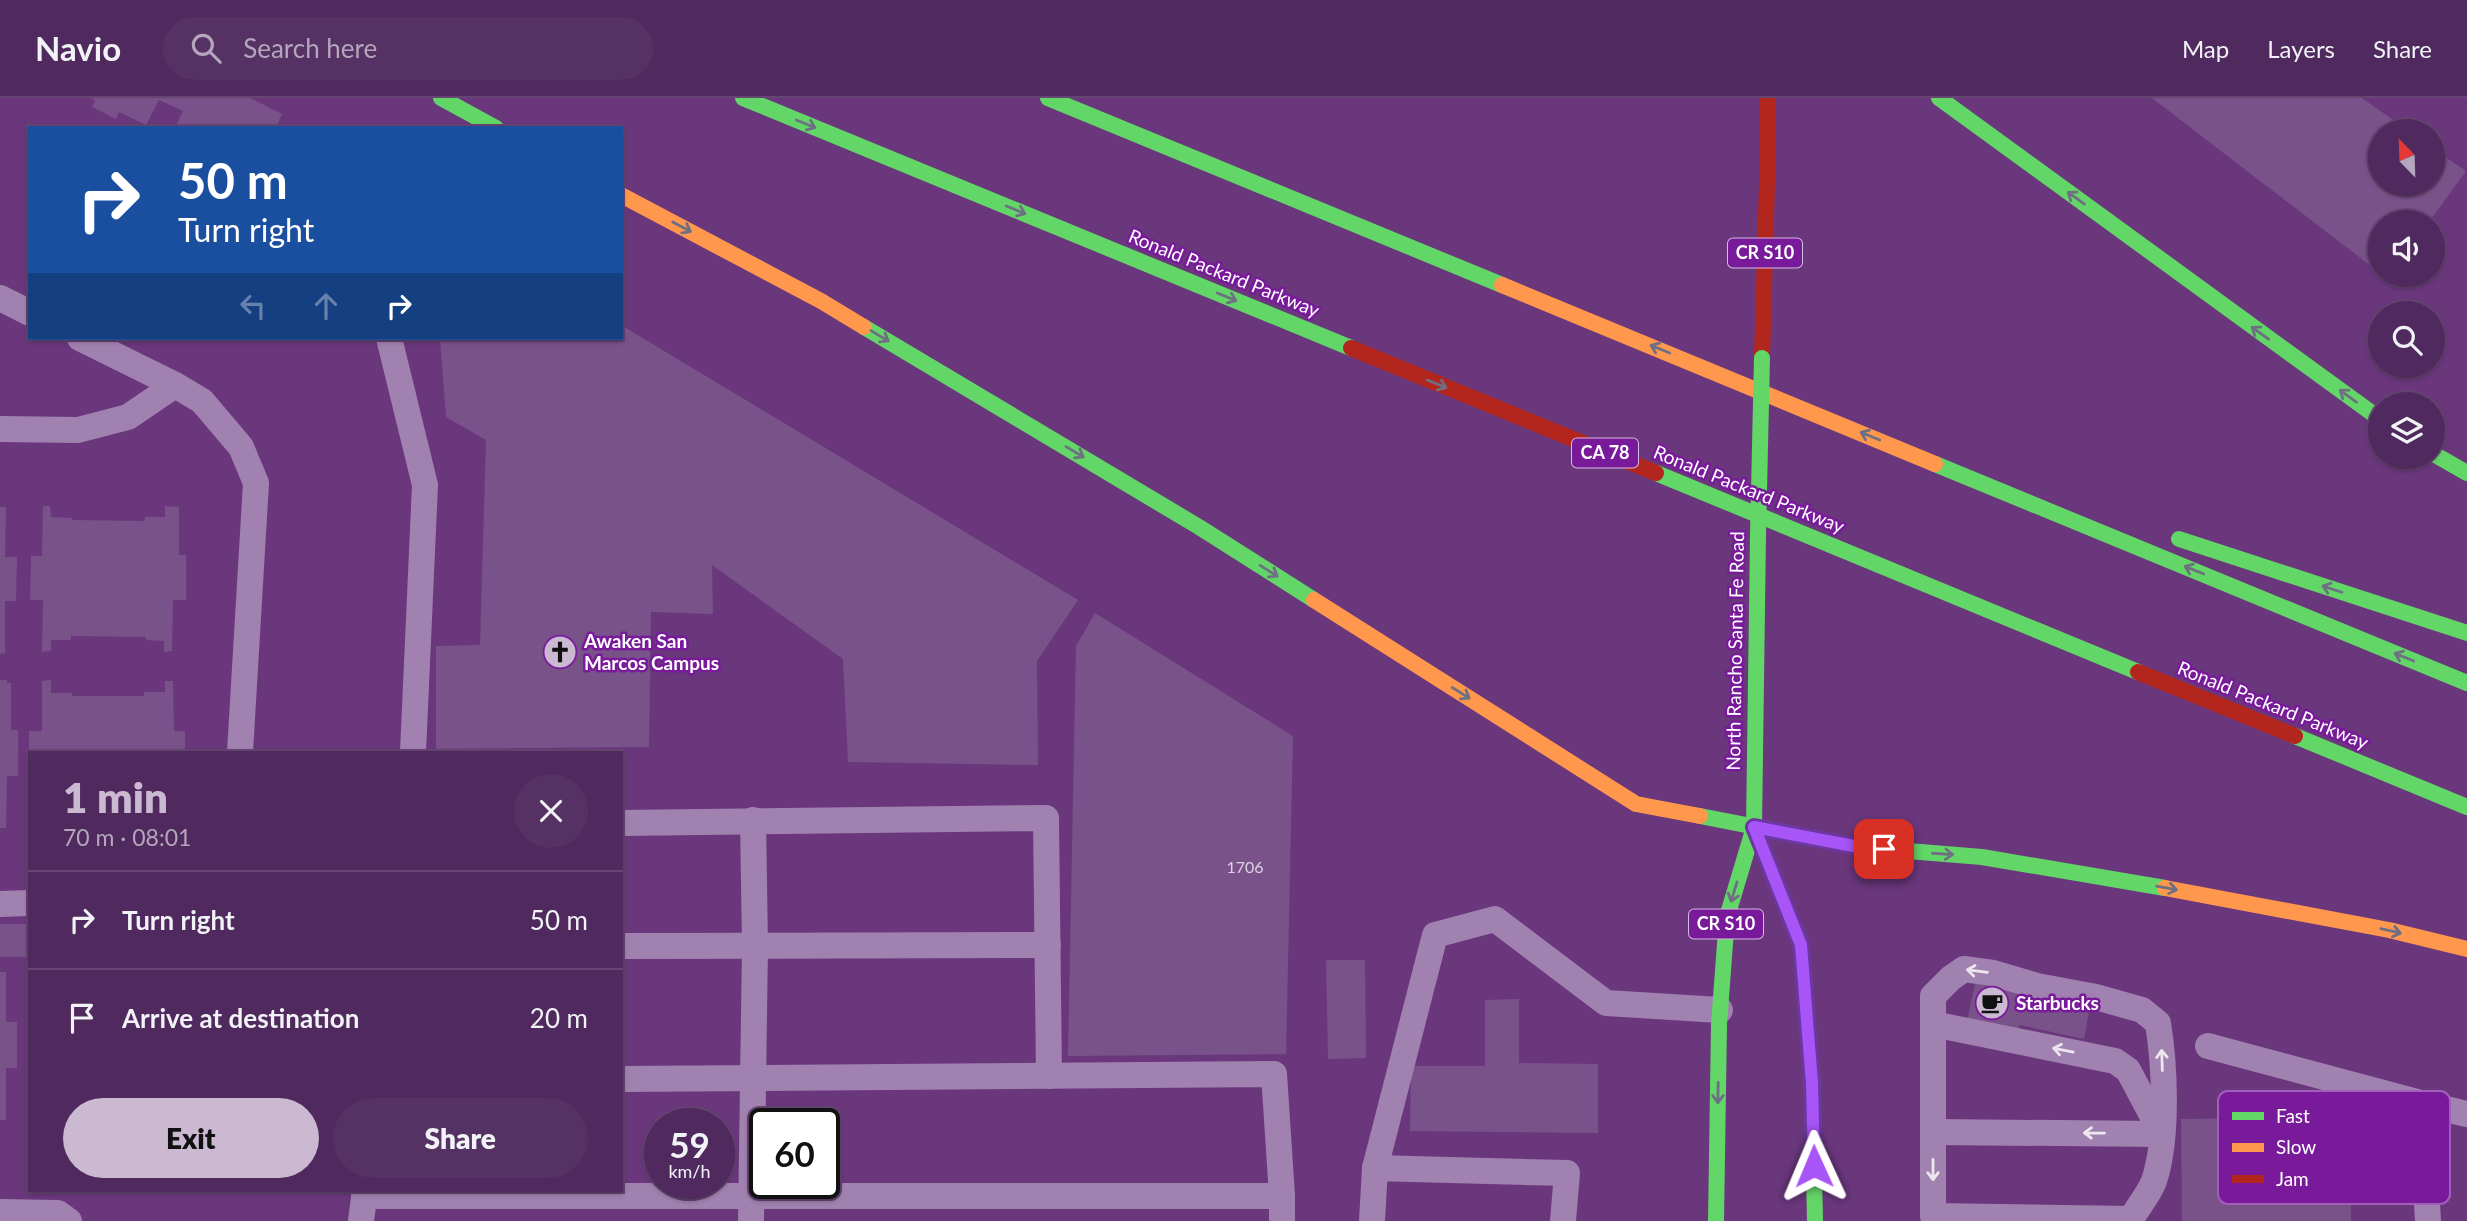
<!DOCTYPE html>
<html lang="en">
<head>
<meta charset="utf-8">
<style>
	:root { --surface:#50295e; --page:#563164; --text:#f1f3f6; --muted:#b4a6bc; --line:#674573; --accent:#cbb9d2 }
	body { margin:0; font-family:Lato,sans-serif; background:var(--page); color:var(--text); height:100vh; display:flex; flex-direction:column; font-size:26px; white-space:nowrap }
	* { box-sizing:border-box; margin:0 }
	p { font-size:23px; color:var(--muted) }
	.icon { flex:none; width:38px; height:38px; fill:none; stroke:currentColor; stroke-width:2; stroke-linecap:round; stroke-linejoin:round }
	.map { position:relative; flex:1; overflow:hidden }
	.drawer { position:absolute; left:28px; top:653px; width:595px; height:441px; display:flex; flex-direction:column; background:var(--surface); border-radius:0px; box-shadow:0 2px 5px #0004,0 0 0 2px var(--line) }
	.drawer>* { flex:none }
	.top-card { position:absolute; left:28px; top:28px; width:595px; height:214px; border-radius:0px; box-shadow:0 2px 5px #0004,0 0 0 2px var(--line); background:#1a4fa0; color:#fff; overflow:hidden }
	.needle { width:46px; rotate:337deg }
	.controls { position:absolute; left:2368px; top:21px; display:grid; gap:14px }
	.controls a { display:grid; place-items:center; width:77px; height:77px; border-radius:50%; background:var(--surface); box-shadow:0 2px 5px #0004,0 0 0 2px var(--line); font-size:35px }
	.speed { position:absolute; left:644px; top:1010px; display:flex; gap:14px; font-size:35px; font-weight:700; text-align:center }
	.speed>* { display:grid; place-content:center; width:91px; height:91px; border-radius:50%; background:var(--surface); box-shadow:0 2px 5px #0004,0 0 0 2px var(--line); line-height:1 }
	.speed small { font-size:18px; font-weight:400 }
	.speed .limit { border:4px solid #111; border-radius:10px; background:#fff; color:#111 }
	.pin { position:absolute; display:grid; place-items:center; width:60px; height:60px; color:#fff; margin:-30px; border-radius:14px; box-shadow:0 4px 10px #0006 }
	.me { position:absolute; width:77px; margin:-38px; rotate:359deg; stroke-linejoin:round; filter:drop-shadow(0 0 5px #0008) }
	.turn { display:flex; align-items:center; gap:24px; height:147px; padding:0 35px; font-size:32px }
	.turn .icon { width:91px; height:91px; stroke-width:2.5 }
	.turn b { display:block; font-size:49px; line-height:60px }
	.lanes { display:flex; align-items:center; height:66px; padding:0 35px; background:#0003; justify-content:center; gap:35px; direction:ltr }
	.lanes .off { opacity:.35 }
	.round { display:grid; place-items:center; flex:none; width:74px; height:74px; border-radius:37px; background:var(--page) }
	.head { display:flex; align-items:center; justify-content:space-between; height:119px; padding:0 35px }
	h1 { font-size:42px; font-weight:800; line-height:52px; color:var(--accent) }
	.button { display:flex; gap:14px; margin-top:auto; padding:14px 35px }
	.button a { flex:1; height:80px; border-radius:42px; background:var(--accent); color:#111; font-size:28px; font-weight:800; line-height:80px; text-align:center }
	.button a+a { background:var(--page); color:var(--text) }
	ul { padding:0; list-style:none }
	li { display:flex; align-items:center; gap:21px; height:98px; padding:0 35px; border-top:2px solid var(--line) }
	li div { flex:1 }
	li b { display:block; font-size:26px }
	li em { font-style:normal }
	header { display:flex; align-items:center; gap:42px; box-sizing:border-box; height:98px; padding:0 35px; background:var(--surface); border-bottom:2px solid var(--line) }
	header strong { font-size:33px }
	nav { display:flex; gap:38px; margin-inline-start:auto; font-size:24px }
	.search { width:490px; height:63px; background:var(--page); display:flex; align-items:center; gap:18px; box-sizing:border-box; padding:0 24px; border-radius:38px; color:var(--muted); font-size:26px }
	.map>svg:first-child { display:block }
</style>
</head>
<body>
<header>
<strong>Navio</strong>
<div class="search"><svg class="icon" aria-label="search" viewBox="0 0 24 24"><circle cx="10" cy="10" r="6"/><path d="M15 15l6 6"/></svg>Search here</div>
<nav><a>Map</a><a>Layers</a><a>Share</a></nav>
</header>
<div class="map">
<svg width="2467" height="1123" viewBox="0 0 2467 1123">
	<rect width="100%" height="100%" fill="#6a377d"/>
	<g fill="#7a528a">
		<path d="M90,0H250L282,16L276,30H175L183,13L159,2L146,27L119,14L116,21L92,9L95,2Z"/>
		<path d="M2152,0H2362L2409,33H2380V86H2432V50L2466,73L2429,124H2380V175Z"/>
		<path d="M621,227L1078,502L1037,563L1038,667L848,664L843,561L712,467L713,516L651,514L649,649L436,651V548L480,547L486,342L446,319L440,240H621Z"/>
		<path d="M43,408H50L51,419L72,420V422L145,423V419H165V408L179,409V457H186V502H173L172,553L164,554V543L146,542V539L71,538V542H51V553L42,554L43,502H30L31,458H42Z"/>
		<path d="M0,409H6L5,459H17L16,503H5V555L0,556Z"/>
		<path d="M1095,515L1293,638L1286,956L1068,958L1076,548Z"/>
		<path d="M0,582H7V585H11V632H18V678H7L6,730H0Z"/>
		<path d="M51,582V595H72V598H144V594H165V583H173L174,633H185V654H29V633H42V583Z"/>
		<rect x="0" y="826" width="30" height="33"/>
		<path d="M1326,862H1365L1366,960L1328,961Z"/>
		<path d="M0,874H6V924H17V970H6V1022H0Z"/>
		<path d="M1977,876L2030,888L2027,901L2089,914L2084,941L2020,927L2017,938L1966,928Z"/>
		<path d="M1519,901V965L1598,966V1035L1410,1033L1411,968H1485V902Z"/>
		<path d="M2350,1019L2351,1123H2182L2181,1021Z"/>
	</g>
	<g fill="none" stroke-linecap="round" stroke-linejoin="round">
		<g stroke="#a181af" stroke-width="26">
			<path d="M0,200L30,215"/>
			<path d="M80,240L175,287"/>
			<path d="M389,240L425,387L413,654"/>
			<path d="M0,331L78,332L128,319L175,287L202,303L241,349L256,385L240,654"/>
			<path d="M621,725L1046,720L1049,978"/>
			<path d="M0,806L30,805"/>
			<path d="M621,848L1048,847"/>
			<path d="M2208,948L2421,1005L2428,1123"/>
			<path d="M621,981L1274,976L1282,1098"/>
			<path d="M2421,1005L2467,1016"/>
			<path d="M1933,1034L2162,1036L2128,972L2115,963L1933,926"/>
			<path d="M1375,1070L1435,837L1495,821L1606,905L1720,912"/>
			<path d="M364,1098H1282V1123"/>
			<path d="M0,1114L58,1115L69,1123"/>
			<path d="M2131,1121C2138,1109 2149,1096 2154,1083C2168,1041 2165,969 2158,925L2142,912L2096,899L2037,888L1993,875L1964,871L1951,880L1933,898V1118L2131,1121V1123"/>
			<path d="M361,1123L365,1092"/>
			<path d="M751,1123L755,848L753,722"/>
			<path d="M1372,1123L1375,1070L1567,1075L1563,1123"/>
		</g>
		<g stroke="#63d668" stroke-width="16">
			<path d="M441,0L496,30"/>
			<path d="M743,0L1351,250"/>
			<path d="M1048,0L1502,187"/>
			<path d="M1939,0L2380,321"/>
			<path d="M864,229L1199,429L1314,502"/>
			<path d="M2432,355L2467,375"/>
			<path d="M1935,366L2467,585"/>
			<path d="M1656,375L2138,574"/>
			<path d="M2179,441L2467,535"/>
			<path d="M2295,638L2467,709"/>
			<path d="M1700,718L1859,749L1982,759L2165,790"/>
			<path d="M1807,919L1812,985L1815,1123"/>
			<path d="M1716,1123L1719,926L1727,819L1754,729L1758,437"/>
		</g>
		<g stroke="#ff974d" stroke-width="16">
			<path d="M621,97L821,203L864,229"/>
			<path d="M1502,187L1935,366"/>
			<path d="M1314,502L1636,706L1700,718"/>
			<path d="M2165,790L2389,832L2467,851"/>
		</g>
		<g stroke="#b3261e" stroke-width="16">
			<path d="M1351,250L1656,375"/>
			<path d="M1762,260L1768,50L1767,0"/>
			<path d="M2138,574L2295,638"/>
			<path d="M1754,729L1801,847L1807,919"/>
		</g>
		<path stroke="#63d668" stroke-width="16" d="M1758,437L1762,260"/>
	</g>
	<defs><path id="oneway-shaft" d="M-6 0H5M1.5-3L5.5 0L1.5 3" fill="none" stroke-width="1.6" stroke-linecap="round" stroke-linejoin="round" transform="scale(1.75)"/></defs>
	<g stroke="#6f6f84">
		<use href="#oneway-shaft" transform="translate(806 26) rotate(22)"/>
		<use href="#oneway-shaft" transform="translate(2076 100) rotate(-144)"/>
		<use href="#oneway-shaft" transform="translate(1016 112) rotate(22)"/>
		<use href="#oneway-shaft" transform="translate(682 129) rotate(28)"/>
		<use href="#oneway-shaft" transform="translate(1227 199) rotate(22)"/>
		<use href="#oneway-shaft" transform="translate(2260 235) rotate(-144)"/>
		<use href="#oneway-shaft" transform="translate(880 238) rotate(31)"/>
		<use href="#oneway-shaft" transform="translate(1660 251) rotate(-158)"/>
		<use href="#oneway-shaft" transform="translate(1437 286) rotate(22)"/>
		<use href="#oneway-shaft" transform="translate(2348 298) rotate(-144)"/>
		<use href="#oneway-shaft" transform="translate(1870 338) rotate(-158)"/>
		<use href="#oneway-shaft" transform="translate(1075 354) rotate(31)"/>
		<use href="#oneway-shaft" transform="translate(2194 472) rotate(-158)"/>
		<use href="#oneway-shaft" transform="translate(1269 473) rotate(32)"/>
		<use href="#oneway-shaft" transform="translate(2332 491) rotate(-162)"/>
		<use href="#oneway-shaft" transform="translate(2404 559) rotate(-158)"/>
		<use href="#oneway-shaft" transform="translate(1461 595) rotate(32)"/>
		<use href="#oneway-shaft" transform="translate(1943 756) rotate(4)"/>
		<use href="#oneway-shaft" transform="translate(2167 790) rotate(10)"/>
		<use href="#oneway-shaft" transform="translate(1734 794) rotate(107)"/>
		<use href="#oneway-shaft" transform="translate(2391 833) rotate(13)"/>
		<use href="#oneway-shaft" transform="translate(1718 995) rotate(91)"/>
	</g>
	<g stroke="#ece6ef">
		<use href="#oneway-shaft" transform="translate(1977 873) rotate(-173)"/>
		<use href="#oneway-shaft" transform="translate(2063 952) rotate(-169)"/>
		<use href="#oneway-shaft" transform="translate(2162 962) rotate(-92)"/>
		<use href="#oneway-shaft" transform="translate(2094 1035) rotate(-179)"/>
		<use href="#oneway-shaft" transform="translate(1933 1072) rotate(90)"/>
	</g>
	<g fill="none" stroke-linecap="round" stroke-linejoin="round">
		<defs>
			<path id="route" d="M1814,1068L1812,985L1801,847L1754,729L1859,749L1884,751"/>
		</defs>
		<use href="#route" stroke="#6d37a1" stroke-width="18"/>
		<use href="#route" stroke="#a855f7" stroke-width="12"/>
	</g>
	<defs>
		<symbol id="church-disc" viewBox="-11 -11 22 22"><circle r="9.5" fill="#cbb9d2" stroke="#781a9a"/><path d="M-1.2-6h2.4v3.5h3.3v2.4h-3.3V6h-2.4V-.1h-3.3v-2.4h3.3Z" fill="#111"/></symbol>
		<symbol id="cafe-disc" viewBox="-11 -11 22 22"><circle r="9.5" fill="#cbb9d2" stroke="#781a9a"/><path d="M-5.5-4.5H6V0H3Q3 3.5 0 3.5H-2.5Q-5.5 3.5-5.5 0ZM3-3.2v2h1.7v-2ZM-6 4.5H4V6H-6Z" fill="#111"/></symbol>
	</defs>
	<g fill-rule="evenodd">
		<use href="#church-disc" x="541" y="535" width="38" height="38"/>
		<use href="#cafe-disc" x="1973" y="886" width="38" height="38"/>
	</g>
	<g text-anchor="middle" stroke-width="5" stroke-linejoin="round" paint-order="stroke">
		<g font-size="16" fill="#ded4e2">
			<text x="1245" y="775">1706</text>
		</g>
		<g fill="#781a9a" stroke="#d6bae1" stroke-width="2">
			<rect x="1728" y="140.5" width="74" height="29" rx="5"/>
			<rect x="1572" y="340.5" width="66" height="29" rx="5"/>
			<rect x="1689" y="811.5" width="74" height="29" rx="5"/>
		</g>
		<g font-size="18" font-weight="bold" fill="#fff">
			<text x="1765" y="161">CR S10</text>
			<text x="1605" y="361">CA 78</text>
			<text x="1726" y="832">CR S10</text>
		</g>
		<g font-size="19" fill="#fff" stroke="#781a9a">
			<text transform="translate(1224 175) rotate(22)" y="7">Ronald Packard Parkway</text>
			<text transform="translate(1749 391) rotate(22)" y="7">Ronald Packard Parkway</text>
			<text transform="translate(1735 553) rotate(-89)" y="7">North Rancho Santa Fe Road</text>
			<text transform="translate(2273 607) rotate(22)" y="7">Ronald Packard Parkway</text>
		</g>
		<g font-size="19" font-weight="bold" fill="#fff" stroke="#781a9a" text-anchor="start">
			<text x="584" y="550">Awaken San<tspan x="584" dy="22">Marcos Campus</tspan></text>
			<text x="2016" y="912">Starbucks</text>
		</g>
	</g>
	<rect x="2218" y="993" width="232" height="113" rx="10" fill="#781a9a" stroke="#a05fb8" stroke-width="2"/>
	<rect x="2232" y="1014" width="32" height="8" fill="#63d668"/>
	<rect x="2232" y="1045" width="32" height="9" fill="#ff974d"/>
	<rect x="2232" y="1077" width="32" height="8" fill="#b3261e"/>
	<g font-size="19" fill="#fff">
		<text x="2276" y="1025">Fast</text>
		<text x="2276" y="1056">Slow</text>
		<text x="2276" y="1088">Jam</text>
	</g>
</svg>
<div class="controls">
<a><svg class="needle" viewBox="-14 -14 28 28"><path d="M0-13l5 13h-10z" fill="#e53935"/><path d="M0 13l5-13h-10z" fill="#b4a6bc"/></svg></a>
<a><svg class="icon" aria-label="sound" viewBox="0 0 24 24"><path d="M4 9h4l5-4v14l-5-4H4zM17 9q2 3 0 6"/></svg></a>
<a><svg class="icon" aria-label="search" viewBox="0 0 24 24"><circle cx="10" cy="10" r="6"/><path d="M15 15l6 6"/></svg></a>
<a><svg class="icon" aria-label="layers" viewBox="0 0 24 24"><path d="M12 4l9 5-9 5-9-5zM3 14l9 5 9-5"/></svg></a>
</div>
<div class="speed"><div>59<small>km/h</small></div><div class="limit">60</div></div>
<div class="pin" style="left:1884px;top:751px;background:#d93025"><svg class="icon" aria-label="arrive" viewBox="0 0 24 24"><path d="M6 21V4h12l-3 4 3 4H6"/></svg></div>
<svg class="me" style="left:1814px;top:1068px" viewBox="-20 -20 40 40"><path d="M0-17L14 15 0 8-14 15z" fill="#a855f7" stroke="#fff" stroke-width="4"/></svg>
<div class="top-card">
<div class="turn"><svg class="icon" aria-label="right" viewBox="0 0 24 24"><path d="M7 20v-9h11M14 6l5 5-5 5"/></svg><div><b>50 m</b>Turn right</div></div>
<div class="lanes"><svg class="icon off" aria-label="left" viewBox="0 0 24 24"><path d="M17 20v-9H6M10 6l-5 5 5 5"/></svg><svg class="icon off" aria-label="ahead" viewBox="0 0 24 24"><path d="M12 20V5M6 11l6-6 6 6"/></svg><svg class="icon" aria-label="right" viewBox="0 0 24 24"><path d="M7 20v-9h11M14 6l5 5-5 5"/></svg></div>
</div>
<section class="drawer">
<div class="head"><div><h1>1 min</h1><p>70 m · 08:01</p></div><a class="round"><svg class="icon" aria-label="close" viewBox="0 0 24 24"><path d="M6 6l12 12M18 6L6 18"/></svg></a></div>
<ul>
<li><svg class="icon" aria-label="right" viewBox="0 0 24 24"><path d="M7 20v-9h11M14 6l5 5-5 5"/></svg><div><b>Turn right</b></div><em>50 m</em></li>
<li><svg class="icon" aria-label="arrive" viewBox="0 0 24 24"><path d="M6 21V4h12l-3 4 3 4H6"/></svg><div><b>Arrive at destination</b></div><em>20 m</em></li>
</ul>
<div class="button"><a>Exit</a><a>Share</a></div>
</section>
</div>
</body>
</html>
